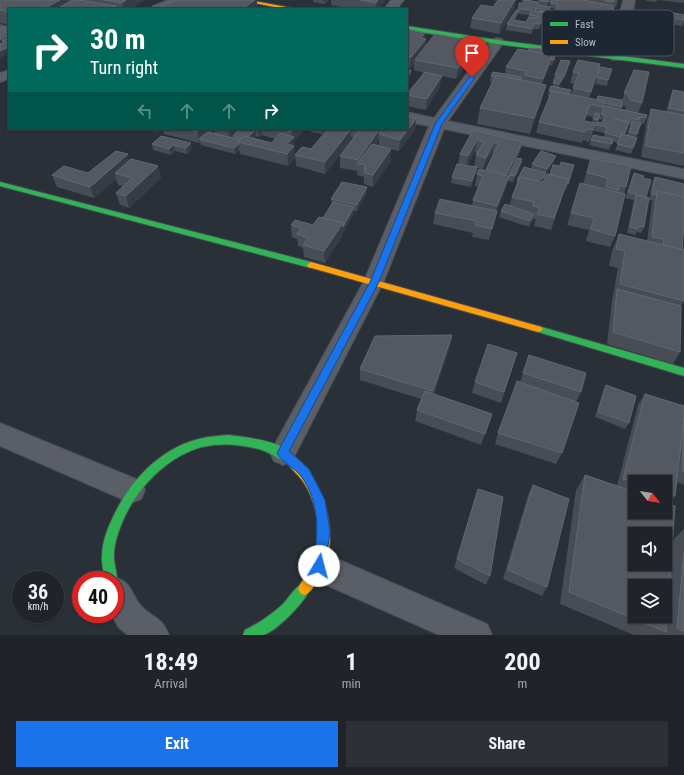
<!DOCTYPE html>
<html lang="en">
<head>
<meta charset="utf-8">
<style>
	:root { --surface:#20242a; --page:#2d3036; --text:#f1f3f6; --muted:#a2a4a8; --line:#3d4147; --accent:#1a73e8 }
	body { margin:0; font-family:"Roboto Condensed",sans-serif; background:var(--page); color:var(--text); height:100vh; display:flex; flex-direction:column; font-size:15px; white-space:nowrap }
	* { box-sizing:border-box; margin:0 }
	p { font-size:13px; color:var(--muted) }
	.icon { flex:none; width:22px; height:22px; fill:none; stroke:currentColor; stroke-width:2; stroke-linecap:round; stroke-linejoin:round }
	.map { position:relative; height:635px; overflow:hidden }
	.details { display:flex; flex-direction:column; background:var(--surface); flex:1 }
	.details>* { flex:none }
	.guide { position:absolute; left:8px; top:8px; width:400px; height:122px; border-radius:0px; box-shadow:0 1px 3px #0004,0 0 0 1px var(--line); background:#00695c; color:#fff; overflow:hidden }
	.needle { width:26px; rotate:120deg }
	.controls { position:absolute; left:628px; top:475px; display:grid; gap:8px }
	.controls a { display:grid; place-items:center; width:44px; height:44px; border-radius:0px; background:var(--surface); box-shadow:0 1px 3px #0004,0 0 0 1px var(--line); font-size:20px }
	.speed { position:absolute; left:12px; top:571px; display:flex; gap:8px; font-size:20px; font-weight:700; text-align:center }
	.speed>* { display:grid; place-content:center; width:52px; height:52px; border-radius:50%; background:var(--surface); box-shadow:0 1px 3px #0004,0 0 0 1px var(--line); line-height:1 }
	.speed small { font-size:10px; font-weight:400 }
	.speed .limit { border:6px solid #d22; background:#fff; color:#111 }
	.pin { position:absolute; display:grid; place-items:center; width:34px; height:34px; color:#fff; margin:-41px -17px; border-radius:50% 50% 50% 0; rotate:-45deg; box-shadow:0 0 4px #0007 }
	.pin .icon { rotate:45deg }
	.me { position:absolute; width:44px; margin:-22px; rotate:8deg; stroke-linejoin:round; filter:drop-shadow(0 0 3px #0008) }
	.turn { display:flex; align-items:center; gap:14px; height:84px; padding:0 16px; font-size:18px }
	.turn .icon { width:52px; height:52px; stroke-width:2.5 }
	.turn b { display:block; font-size:28px; line-height:34px }
	.lanes { display:flex; align-items:center; height:38px; padding:0 16px; background:#0003; justify-content:center; gap:20px; direction:ltr }
	.lanes .off { opacity:.35 }
	.eta { display:flex; justify-content:space-evenly; align-items:center; height:68px; text-align:center }
	.eta b { font-size:24px; font-weight:700; line-height:28px }
	.primary-button { display:flex; gap:8px; margin-top:auto; padding:8px 16px }
	.primary-button a { flex:1; height:46px; border-radius:0px; background:var(--accent); color:#fff; font-size:16px; font-weight:700; line-height:46px; text-align:center }
	.primary-button a+a { background:var(--page); color:var(--text) }
	.map>svg:first-child { display:block }
</style>
</head>
<body>
<div class="map">
<svg width="684" height="635" viewBox="0 0 684 635">
	<rect width="100%" height="100%" fill="#2a3038"/>
	<g fill="none" stroke-linecap="round" stroke-linejoin="round">
		<defs>
			<g id="street">
				<path d="M168,0H184C176,10 162,9 151,9L153,6Z"/>
				<path d="M391,0H404L397,9H384Z"/>
				<path d="M623,0H635L624,57L622,60H612L610,57Z"/>
				<path d="M0,25L9,27V35L0,33Z"/>
				<path d="M497,38L502,39L504,42L448,121L684,169V179L444,129L384,281L292,461L283,465L274,461L270,453L364,281L429,126L407,122V112L434,118L492,39Z"/>
				<path d="M9,70V79L0,82V73Z"/>
				<path d="M0,423L141,481L145,490L141,499L131,503L0,446Z"/>
				<path d="M319,551L487,624L492,635H439L308,577L304,566L308,555Z"/>
				<path d="M115,577C134,584 130,593 141,606C154,619 161,616 169,635H128L119,628L111,614H115V580H107Z"/>
			</g>
			<g id="fast">
				<path d="M407,26L497,40L684,64V68L497,44L407,30Z"/>
				<path d="M0,182L311,262L315,265L311,268L0,186Z"/>
				<path d="M538,326L684,368V376L535,331L533,329L535,327Z"/>
				<path d="M228,435C245,437 287,441 295,459L294,462L290,464C277,459 270,451 254,448C237,444 219,443 202,447C165,457 133,492 120,528C117,536 114,546 114,555C113,565 120,576 115,585V580H105C104,572 101,564 102,556C102,542 108,527 114,515C131,479 163,446 203,438C211,436 220,436 228,435Z"/>
				<path d="M304,583L308,585L310,589C305,602 276,632 263,635C257,635 249,635 243,635L245,630C259,623 271,615 282,605C289,598 295,586 304,583Z"/>
			</g>
			<g id="slow">
				<path d="M238,0H249L297,9H285Z"/>
				<path d="M311,262L538,326L541,327L543,329L541,331L538,332L308,267L307,265Z"/>
				<path d="M290,454C297,457 303,464 308,470C330,501 340,549 316,582C313,588 310,593 304,595L300,593L298,589C301,580 309,574 313,566C324,541 318,505 304,483C298,474 289,468 285,459L286,456Z"/>
			</g>
		</defs>
		<use href="#street" stroke="#484c55" stroke-width="2"/>
		<use href="#fast" stroke="#484c55" stroke-width="2"/>
		<use href="#slow" stroke="#484c55" stroke-width="2"/>
		<use href="#street" fill="#5a5e66" fill-rule="evenodd"/>
		<use href="#fast" fill="#30b455" fill-rule="evenodd"/>
		<use href="#slow" fill="#ff9f0a" fill-rule="evenodd"/>
	</g>
	<g fill="#474c55" fill-rule="evenodd">
		<path d="M0,0H145L130,9H9V25L0,23Z"/>
		<path d="M313,0H328V1L325,4L313,2Z"/>
		<path d="M331,0H386L378,9H353L331,5Z"/>
		<path d="M522,0H531V1L538,2L537,5L539,0H550L547,7H549L550,3L569,1L570,0H618L616,7L614,6L612,17L609,27H608L607,34L603,44H602L601,48L583,46V41L574,40V36L552,33L554,23L546,22L548,17L555,14L556,9L550,8L547,18H545L539,29H534L531,34L506,30L507,24L518,10L519,3H523L524,2L522,1ZM518,14L529,15L528,18L526,22L515,20Z"/>
		<path d="M646,0H657L656,2L646,1Z"/>
		<path d="M658,0H684V2L683,3Z"/>
		<path d="M515,4L514,9L499,34L470,28L472,18L493,7Z"/>
		<path d="M161,7L257,9H162Z"/>
		<path d="M673,13L684,15V22L683,26L670,24L671,18Z"/>
		<path d="M407,29L426,39V46L467,40L466,44L471,56L456,79L433,74L440,87L426,110L407,106V94L424,73L414,70V63L410,68H407Z"/>
		<path d="M637,43L646,49L644,55L635,53V48Z"/>
		<path d="M518,49L554,60L552,65H550L542,84V100L530,134L477,124L480,108L492,82H490L491,76L505,74L506,67Z"/>
		<path d="M570,61L562,82H561L558,88L571,94L575,84L570,83L573,72L600,64L589,98L597,100H622L634,70L642,103L638,113L646,118L644,124H641L636,137L637,138L631,154L615,150L618,143L612,141L609,150L589,145L593,135L604,137L605,133L594,131L595,126L589,142L583,140L582,143L536,133L539,122L550,97L548,96L549,91L552,87L554,81H553L555,75ZM622,105L625,106L626,110L622,109ZM602,109H603L599,119L603,120L602,123L598,122ZM586,116L594,117L592,123L584,121ZM629,124L631,125L627,135L625,134Z"/>
		<path d="M600,67L608,80L607,86L595,84Z"/>
		<path d="M673,90L684,92V166L641,157L647,120L651,109L666,112L669,101Z"/>
		<path d="M416,119L415,130L399,151L379,146V140H378V141L376,145L391,161L373,187L364,184V177L357,175V171L340,168V156L354,138L351,137V140L325,174L296,166L295,155L311,149L328,129H407Z"/>
		<path d="M144,129H160L156,132Z"/>
		<path d="M163,129H305L294,141L295,158L288,166L240,154L239,150L235,154L201,145L200,142L199,143L164,134ZM214,129L215,133L211,132ZM262,134V135L275,139L272,143L253,138L256,136L259,137Z"/>
		<path d="M310,129H327L323,134L311,132Z"/>
		<path d="M473,130L520,153L517,158L522,159L521,165L513,182L508,181L509,175L508,178L506,187L497,211L489,240L472,237L473,233L433,224L435,213L472,206L473,200L479,187L475,186L477,174L485,170L494,154L492,153L483,169L477,168L476,173L471,187L451,183L452,177L458,164L460,154ZM475,152L477,153L476,155L474,167L467,166Z"/>
		<path d="M161,136L192,149L187,154L175,151L171,155L153,150L152,144Z"/>
		<path d="M591,158L626,187L624,194L615,236L610,247L586,241L589,230L567,225L580,183L583,184Z"/>
		<path d="M130,160L158,166L161,178L129,208L120,205L116,193L123,186L118,185L116,179L94,198L57,187L52,175L88,173Z"/>
		<path d="M554,162L545,175L543,182L550,174L560,166L574,165L566,190L565,189L551,230L534,226L536,219H533L529,227L499,217L501,211L509,206L512,197L516,187L517,180L531,169L532,164Z"/>
		<path d="M634,173L643,178L651,180L645,198L644,227L641,233L637,232L635,235L627,233L634,200L625,198Z"/>
		<path d="M655,177L683,250L684,242V302V299V301L681,306L680,352L673,364L607,344L612,301L618,268L609,266L612,251L619,234L647,241L652,203L653,201L649,200L652,183Z"/>
		<path d="M367,187V193L357,211H354V213L343,233V235L325,263L304,257L303,248L298,246L297,239L292,237L291,225H313L323,218L332,204L331,199Z"/>
		<path d="M452,335L450,347L434,394L492,414L481,445L415,421L417,410L421,399L360,380V369Z"/>
		<path d="M517,353L501,403L472,393L475,382Z"/>
		<path d="M529,355L581,392L576,402L562,453L556,464L495,444L498,433L520,382Z"/>
		<path d="M606,385L629,423L625,429L595,417L603,391Z"/>
		<path d="M645,394L684,406V485L677,482L675,496L668,504L671,565L673,540L684,529V635H663L664,634L662,635H634L560,604L576,490L585,475L617,486L638,405ZM635,482H665V512H635Z"/>
		<path d="M533,485L547,587L542,596L503,579L528,495Z"/>
		<path d="M478,489L490,576L486,585L454,568Z"/>
	</g>
	<g fill="#373c44">
		<path d="M60,0H71L74,9H43Z"/>
		<path d="M126,0H145L130,9H124L122,3Z"/>
		<path d="M255,0H257V9H242Z"/>
		<path d="M324,0H328V1L325,4Z"/>
		<path d="M378,0H386L378,9H375L376,3Z"/>
		<path d="M515,0H517L515,4L514,9L499,34L501,23Z"/>
		<path d="M549,0H550L546,7L548,2Z"/>
		<path d="M116,6L117,9H109Z"/>
		<path d="M519,10L518,16L512,25L513,20Z"/>
		<path d="M546,13L545,18L539,29L540,24Z"/>
		<path d="M535,23L534,29L531,34L532,29Z"/>
		<path d="M425,33L424,42L426,39L425,50L415,60L414,63L410,68L411,57L421,38Z"/>
		<path d="M7,36L9,42H5L2,41L3,44L0,46V40Z"/>
		<path d="M473,46L471,56L456,79L458,68Z"/>
		<path d="M9,47V53L0,58V51Z"/>
		<path d="M552,55L549,66L540,90L543,79Z"/>
		<path d="M411,70L410,81L407,86L408,76Z"/>
		<path d="M442,76L440,87L426,110L427,99Z"/>
		<path d="M546,85L542,100L530,134L534,118Z"/>
		<path d="M416,119L415,130L399,151L400,140Z"/>
		<path d="M155,129H160L156,132Z"/>
		<path d="M200,129H214L203,140L199,139L200,142L199,143L197,132Z"/>
		<path d="M228,129H241L230,140Z"/>
		<path d="M261,129L262,134L259,137L258,131Z"/>
		<path d="M294,129H305L294,141L295,158L288,166L287,144L292,139L291,132Z"/>
		<path d="M323,129H327L323,134Z"/>
		<path d="M351,129V140L325,174V162Z"/>
		<path d="M255,130L256,136L247,144L245,139Z"/>
		<path d="M379,130L378,141L362,165L358,164V160Z"/>
		<path d="M477,140L475,152L466,168L468,156Z"/>
		<path d="M494,142L492,153L483,169L486,158Z"/>
		<path d="M523,142L520,153L508,178L506,187L495,217L497,206L504,186L507,174Z"/>
		<path d="M191,143L192,149L187,154L186,148Z"/>
		<path d="M239,144V150L235,154L234,148Z"/>
		<path d="M173,145L175,151L171,155L169,149Z"/>
		<path d="M391,149V161L373,187V175Z"/>
		<path d="M128,154L131,166L115,173L116,179L94,198L90,187Z"/>
		<path d="M556,156L554,162L545,175L547,169Z"/>
		<path d="M522,159L521,165L513,182L515,176Z"/>
		<path d="M158,166L161,178L129,208L126,196Z"/>
		<path d="M477,167L476,173L471,187L472,181Z"/>
		<path d="M546,173L542,184L536,185L539,180Z"/>
		<path d="M367,187V193L357,211V205Z"/>
		<path d="M354,207V213L343,233V235L325,263L324,251Z"/>
		<path d="M534,214L533,220L529,227L530,221Z"/>
		<path d="M452,335L450,347L431,402L433,391Z"/>
	</g>
	<g fill="#535861" stroke="#626872" fill-rule="evenodd">
		<path d="M0,0H60L43,9H9V12L0,10Z"/>
		<path d="M72,0H79L116,6L109,9H57Z"/>
		<path d="M104,0H126L122,3Z"/>
		<path d="M176,0H255L242,9H170L161,7Z"/>
		<path d="M360,0H378L376,3Z"/>
		<path d="M498,0H515L501,23L472,18L481,5L493,7Z"/>
		<path d="M524,0L538,2L537,5L550,7L548,12L540,11V9L536,8L535,11L546,13L540,24L535,23L532,29L507,24L516,10H519L513,20L526,22L529,17L536,18L537,16L529,15L532,10L519,9V3H523Z"/>
		<path d="M538,0H549L548,2Z"/>
		<path d="M551,0H558L557,4L550,3Z"/>
		<path d="M558,0L569,1L570,0H587V1L614,6L612,17L556,9Z"/>
		<path d="M605,0H614V2L605,1Z"/>
		<path d="M673,13L684,15V20L672,18Z"/>
		<path d="M407,29L425,33L421,38L426,39L411,57H407Z"/>
		<path d="M0,34L7,36L0,40Z"/>
		<path d="M435,34L467,40L464,44L473,46L458,68L415,60Z"/>
		<path d="M9,37V47L0,51V44L5,42L2,41Z"/>
		<path d="M530,48L556,50L554,60L551,59L552,55L527,51Z"/>
		<path d="M518,49L552,55L543,79L524,75L526,71L506,67Z"/>
		<path d="M561,60L570,61L564,77L555,75Z"/>
		<path d="M578,60L600,64L591,92L573,88L579,73L573,72Z"/>
		<path d="M600,67L612,69L608,80L597,78Z"/>
		<path d="M407,70H411L408,76H407Z"/>
		<path d="M634,70L649,72L642,103L630,100L629,95L624,93Z"/>
		<path d="M425,72L442,76L427,99L407,95V94Z"/>
		<path d="M493,72L522,77L521,80L496,75L495,77L491,76Z"/>
		<path d="M496,75L546,85L534,118L480,108Z"/>
		<path d="M556,77L562,78L559,84L553,83Z"/>
		<path d="M551,86L571,90L569,94L552,91H549Z"/>
		<path d="M673,90L684,92V111L669,108Z"/>
		<path d="M552,91L604,101L602,107L590,104L584,121L595,123L593,130L586,129L585,132L539,122Z"/>
		<path d="M598,96L622,100V107L604,103V101L597,100Z"/>
		<path d="M604,106L647,115L646,118L640,117L639,120L630,118L629,122L614,118L629,123L625,133L622,132L620,137L605,133L607,127L596,125L597,122L602,123L606,115L601,114Z"/>
		<path d="M651,109L684,115V153L646,146Z"/>
		<path d="M595,113L600,114L598,120L593,119Z"/>
		<path d="M407,116L416,119L400,140L379,134L383,129H381H407Z"/>
		<path d="M632,121L641,123L637,134L629,132Z"/>
		<path d="M186,129H200L197,132Z"/>
		<path d="M240,129H261L258,131L255,130L248,137L244,136L242,139L233,136Z"/>
		<path d="M281,129H294L291,132Z"/>
		<path d="M328,129H351L325,162L295,155L302,147L311,149Z"/>
		<path d="M360,129H374L379,130L358,160L340,156Z"/>
		<path d="M473,130L523,142L507,174L486,169L499,143L494,142L486,158L476,155L484,142L477,140L468,156L460,154Z"/>
		<path d="M208,132L241,140L238,142L239,144L234,148L199,139Z"/>
		<path d="M280,133L294,137L287,144L294,146L287,154L238,142L244,136L272,143Z"/>
		<path d="M622,134L637,138L633,148L617,144Z"/>
		<path d="M593,135L613,139L612,144L591,140Z"/>
		<path d="M161,136L191,143L186,148L173,145L169,149L152,144Z"/>
		<path d="M372,144L391,149L373,175L364,173L365,165L357,164Z"/>
		<path d="M116,151L128,154L90,187L52,175L64,166L88,173Z"/>
		<path d="M541,151L556,156L547,169L532,164Z"/>
		<path d="M517,158L522,159L515,176L509,175Z"/>
		<path d="M591,158L631,166L626,187L619,185L618,190L606,187L608,178L587,173Z"/>
		<path d="M131,159L158,166L126,196L116,193L132,178L115,173Z"/>
		<path d="M561,162L574,165L568,184L566,183L568,179L550,174L553,165L560,166Z"/>
		<path d="M457,164L477,167L472,181L452,177Z"/>
		<path d="M524,167L546,173L543,178L539,180L538,181L520,177L518,181L517,180Z"/>
		<path d="M479,169L509,176L497,206L473,200L483,176L477,174Z"/>
		<path d="M634,173L644,176L643,178L651,180L646,197L628,192Z"/>
		<path d="M547,174L568,179L554,218L537,214L540,208L533,206L534,202L512,197L520,177L543,182Z"/>
		<path d="M655,177L684,184V197L657,191L655,195L652,194Z"/>
		<path d="M342,182L367,187L357,205L331,199Z"/>
		<path d="M580,183L625,194L615,236L591,229L594,218L571,213Z"/>
		<path d="M657,191L684,197V224L682,250L663,245L664,239L652,237Z"/>
		<path d="M636,195L649,198L644,227L638,226V229L630,227Z"/>
		<path d="M440,199L497,211L492,229L475,225L476,221L435,213Z"/>
		<path d="M333,202L354,207L343,227V223L323,218Z"/>
		<path d="M505,204L534,214L530,221L501,211Z"/>
		<path d="M319,217L343,223L324,251L303,245L308,238L297,234L301,228L291,225L295,220L313,225Z"/>
		<path d="M619,234L684,250V301L620,284L625,251L616,249Z"/>
		<path d="M617,289L681,306L680,352L613,332Z"/>
		<path d="M452,335L433,391L360,369L375,336Z"/>
		<path d="M488,344L517,353L504,392L475,382Z"/>
		<path d="M529,355L586,373L581,392L523,373Z"/>
		<path d="M517,381L579,403L562,453L498,433Z"/>
		<path d="M606,385L636,396L629,423L598,412Z"/>
		<path d="M425,391L492,414L485,434L417,410Z"/>
		<path d="M645,394L684,406V472L682,471L684,418L675,496L665,493V482H635V483L623,479Z"/>
		<path d="M585,475L635,492V512H665V503L675,506L666,632L569,592ZM635,534H665V564H635ZM635,586H665V616H635Z"/>
		<path d="M533,485L569,499L547,587L508,570Z"/>
		<path d="M478,489L503,497L490,576L457,559Z"/>
		<path d="M684,552V631L677,628Z"/>
	</g>
	<path fill="#1a73e8" stroke="#114b97" d="M470,76L475,77L442,124L379,282L289,451L309,469L325,500L330,532L325,566L324,570L319,572L315,570L313,566C318,534 321,504 301,476C295,468 282,463 277,453L370,282L435,124Z"/>
	<rect x="542" y="10" width="132" height="46" rx="6" fill="#1d2633" stroke="#4a5360" stroke-width="1"/>
	<rect x="550" y="22" width="18" height="4" fill="#30b455"/>
	<rect x="550" y="40" width="18" height="4" fill="#ff9f0a"/>
	<g font-size="11" fill="#b4bcc9">
		<text x="575" y="28">Fast</text>
		<text x="575" y="46">Slow</text>
	</g>
</svg>
<div class="controls">
<a><svg class="needle" viewBox="-14 -14 28 28"><path d="M0-13l5 13h-10z" fill="#e53935"/><path d="M0 13l5-13h-10z" fill="#a2a4a8"/></svg></a>
<a><svg class="icon" aria-label="sound" viewBox="0 0 24 24"><path d="M4 9h4l5-4v14l-5-4H4zM17 9q2 3 0 6"/></svg></a>
<a><svg class="icon" aria-label="layers" viewBox="0 0 24 24"><path d="M12 4l9 5-9 5-9-5zM3 14l9 5 9-5"/></svg></a>
</div>
<div class="speed"><div>36<small>km/h</small></div><div class="limit">40</div></div>
<div class="pin" style="left:472px;top:77px;background:#d93025"><svg class="icon" aria-label="arrive" viewBox="0 0 24 24"><path d="M6 21V4h12l-3 4 3 4H6"/></svg></div>
<svg class="me" style="left:319px;top:566px" viewBox="-20 -20 40 40"><circle r="19" fill="#fff"/><path d="M0-13L10 11 0 6-10 11z" fill="#1a73e8"/></svg>
<div class="guide">
<div class="turn"><svg class="icon" aria-label="right" viewBox="0 0 24 24"><path d="M7 20v-9h11M14 6l5 5-5 5"/></svg><div><b>30 m</b>Turn right</div></div>
<div class="lanes"><svg class="icon off" aria-label="left" viewBox="0 0 24 24"><path d="M17 20v-9H6M10 6l-5 5 5 5"/></svg><svg class="icon off" aria-label="ahead" viewBox="0 0 24 24"><path d="M12 20V5M6 11l6-6 6 6"/></svg><svg class="icon off" aria-label="ahead" viewBox="0 0 24 24"><path d="M12 20V5M6 11l6-6 6 6"/></svg><svg class="icon" aria-label="right" viewBox="0 0 24 24"><path d="M7 20v-9h11M14 6l5 5-5 5"/></svg></div>
</div>
</div>
<section class="details">
<div class="eta">
<div><b>18:49</b><p>Arrival</p></div>
<div><b>1</b><p>min</p></div>
<div><b>200</b><p>m</p></div>
</div>
<div class="primary-button"><a>Exit</a><a>Share</a></div>
</section>
</body>
</html>
